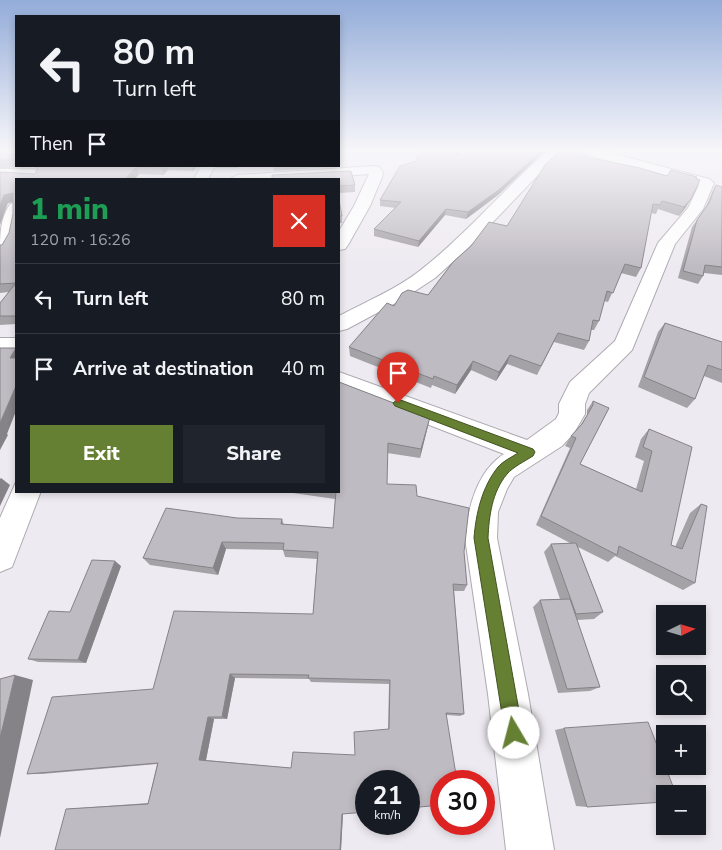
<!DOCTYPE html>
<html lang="en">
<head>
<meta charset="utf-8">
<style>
	:root { --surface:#171b24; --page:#20242c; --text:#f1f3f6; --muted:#9ea1a6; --line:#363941; --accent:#657f33 }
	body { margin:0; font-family:"Nunito Sans",sans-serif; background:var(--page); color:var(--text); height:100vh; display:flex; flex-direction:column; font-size:19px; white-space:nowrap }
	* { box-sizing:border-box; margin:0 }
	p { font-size:16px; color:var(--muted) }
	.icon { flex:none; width:28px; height:28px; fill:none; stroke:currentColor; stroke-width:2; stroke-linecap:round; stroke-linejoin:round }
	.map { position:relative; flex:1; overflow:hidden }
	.drawer { position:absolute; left:15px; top:178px; width:325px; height:315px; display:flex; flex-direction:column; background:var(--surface); border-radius:0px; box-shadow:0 2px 8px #0003 }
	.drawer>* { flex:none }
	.top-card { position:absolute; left:15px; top:15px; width:325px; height:152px; border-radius:0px; box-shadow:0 2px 8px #0003; background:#171b24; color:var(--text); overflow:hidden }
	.needle { width:32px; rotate:85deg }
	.tools { position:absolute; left:656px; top:605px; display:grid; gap:10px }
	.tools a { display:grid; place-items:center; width:50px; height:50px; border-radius:0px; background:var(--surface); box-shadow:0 2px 8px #0003; font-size:25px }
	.speed { position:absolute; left:355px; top:770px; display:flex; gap:10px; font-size:25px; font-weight:700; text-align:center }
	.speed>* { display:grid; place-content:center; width:65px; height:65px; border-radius:50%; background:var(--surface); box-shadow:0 2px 8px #0003; line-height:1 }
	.speed small { font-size:12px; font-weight:400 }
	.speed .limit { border:8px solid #d22; background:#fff; color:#111 }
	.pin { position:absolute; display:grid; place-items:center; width:42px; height:42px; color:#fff; margin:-51px -21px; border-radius:50% 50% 50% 0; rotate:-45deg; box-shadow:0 0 5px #0007 }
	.pin .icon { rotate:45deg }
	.me { position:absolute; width:55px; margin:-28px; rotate:352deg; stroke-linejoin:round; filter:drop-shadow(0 0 4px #0008) }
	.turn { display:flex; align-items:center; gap:18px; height:105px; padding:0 15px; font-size:22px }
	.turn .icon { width:65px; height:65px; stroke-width:2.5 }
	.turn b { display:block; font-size:35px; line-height:42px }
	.then { display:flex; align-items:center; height:48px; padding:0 15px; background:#0003; gap:10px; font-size:19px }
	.round { display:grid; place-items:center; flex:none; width:52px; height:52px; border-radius:0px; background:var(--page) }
	.headline { display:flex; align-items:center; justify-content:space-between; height:85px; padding:0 15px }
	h1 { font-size:30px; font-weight:800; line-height:38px; color:#1e9e55 }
	.cta { display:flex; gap:10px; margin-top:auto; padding:10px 15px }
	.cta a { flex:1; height:58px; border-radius:0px; background:var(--accent); color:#fff; font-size:20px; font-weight:800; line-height:58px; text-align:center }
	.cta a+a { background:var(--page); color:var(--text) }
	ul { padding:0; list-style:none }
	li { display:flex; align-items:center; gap:15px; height:70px; padding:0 15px; border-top:1px solid var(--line) }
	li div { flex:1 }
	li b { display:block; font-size:19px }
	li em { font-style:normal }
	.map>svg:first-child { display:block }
</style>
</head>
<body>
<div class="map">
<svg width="722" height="850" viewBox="0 0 722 850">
	<rect width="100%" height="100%" fill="#eeeaf1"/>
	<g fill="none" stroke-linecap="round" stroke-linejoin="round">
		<defs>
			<g id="minor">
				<path d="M550,149H563L468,248L435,278L403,299L347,329L339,331V316C367,301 397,289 422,269C468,233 505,187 550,149Z"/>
				<path d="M576,149H596L709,179L714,183L703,209L675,244L632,350L589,393L585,404V414L574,433L562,446L514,477L507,489L498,512L497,538L528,694L554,850H506L488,694L465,538C468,508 477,471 504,454L339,390V372L527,440L556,419L559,413V404L570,382L615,341L658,243L688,208L699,185L577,152Z"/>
				<path d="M201,166H215L208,179H194Z"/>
				<path d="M374,166L379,167L383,172L382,177L370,206L348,245L345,249L339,250V231L354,206L369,174L305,179H230L237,175Z"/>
				<path d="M0,169H34L41,173L39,179L0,177Z"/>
				<path d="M16,202C17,219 16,237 6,252L0,253C0,235 0,219 10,204Z"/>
				<rect x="0" y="338" width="16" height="14"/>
				<path d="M16,482V491H41L12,567L0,572V518Z"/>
			</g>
		</defs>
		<use href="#minor" stroke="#aeaab1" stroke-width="2"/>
		<use href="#minor" fill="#fff" fill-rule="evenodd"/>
	</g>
	<g fill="#a4a1a7" fill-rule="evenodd">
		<path d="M0,149H16V166H198L193,171L168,170L163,175L139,174L135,179H16V324L0,325V303L9,292L0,293V245H2L9,233L13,214V202L8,203L0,172L35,174L37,169L34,167L0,168Z"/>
		<path d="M420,149H462L458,155L545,151L498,195L466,219L445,215L418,247L374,236V229L396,208L380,206V200L416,161Z"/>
		<path d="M581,157L667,176L696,179L686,207L679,216L658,209L656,214L651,213L641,268L636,277L621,273L608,302L604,301L599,321L594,330H591L589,341L584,350L554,342L537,375L507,364L496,381L471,370L455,394L432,385L431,388L350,356L349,347L394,306L428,295L507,226Z"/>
		<path d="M216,166H239L238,168H216Z"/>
		<path d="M273,166H330V167L274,171Z"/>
		<path d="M339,179L355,185V192L339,193Z"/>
		<path d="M716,185L722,187V275L704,273L703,276L698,284L678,278L692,227L706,207L712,192Z"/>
		<path d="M339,200L342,216V223H339Z"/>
		<path d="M665,323L722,342V383L704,376L695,399L687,408L638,387L658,332Z"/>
		<path d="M339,382L430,417L420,458L387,453V484L417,496L464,552L467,585L464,591H454L464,714L460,716L447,715L343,814L341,850L66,809L148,803L157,764L42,774H27L153,689L313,614L317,559L285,557L283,550L226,549L218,575L150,565L143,558L237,518L282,519L284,525L333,528L335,499L279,491H339ZM235,678L309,679L311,682L389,684L388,729L355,755L291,768L206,760L214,719H227Z"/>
		<path d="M593,401L609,408L580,464L636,489L644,461L635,457L641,439L649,429L671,545L675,547L690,513L701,504L695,583L683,590L615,556L608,562L578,547L603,612L594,619L577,620L600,687L590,691L558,693L533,607L540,600L560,599L544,552L551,544L570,543L536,525L570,448L565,446L571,436L580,426L587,415V410Z"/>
		<path d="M121,566L86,663L38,662L28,659L70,612Z"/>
		<path d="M564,728L587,807L576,806L555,730Z"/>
	</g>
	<g fill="#868388">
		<path d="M459,149H462L453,162L454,156Z"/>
		<path d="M543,149H546L545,151L498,195L466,219L468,212Z"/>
		<path d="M163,166H167L168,170L163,175L161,168Z"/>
		<path d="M191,166H198L193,171Z"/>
		<path d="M136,167L139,174L135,179H125Z"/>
		<path d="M13,193L16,201L8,203L0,225V205L4,195Z"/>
		<path d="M691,199L686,207L679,216L684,207Z"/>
		<path d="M446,209L445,215L418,247L419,241Z"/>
		<path d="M16,348V366L10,358Z"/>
		<path d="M510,355L507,364L496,381L499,372Z"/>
		<path d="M473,361L471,370L455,394L457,385Z"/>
		<path d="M16,386V411L7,434L8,435L0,450V423Z"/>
		<path d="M430,417L428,426L420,458L421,449Z"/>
		<path d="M1,478L10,485L0,506V479Z"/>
		<path d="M222,542L226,549L218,575L213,568Z"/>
		<path d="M115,561L121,566L86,663L78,660Z"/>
		<path d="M230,674L235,678L227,719L222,717Z"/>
		<path d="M15,675L33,680L0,838V738Z"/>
		<path d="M208,717L214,719L206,760H199Z"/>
		<path d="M343,812L341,850H340L342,814Z"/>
	</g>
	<g fill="#bfbbc2" stroke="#868388" fill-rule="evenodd">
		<rect x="0" y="149" width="16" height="11"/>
		<path d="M420,149H459L454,156L479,149H543L500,189L468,212L446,209L419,241L374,229L401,202L380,200L400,166L416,161Z"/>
		<path d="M561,149H574L584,151L580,156L640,168L667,176L671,170L697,177L696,179L700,180L691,199L684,207L662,201L660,205L653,204L641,268L625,264L613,293L607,291L599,321L593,320L589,341L558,333L541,366L510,355L499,372L473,361L457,385L434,376L433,379L349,347L387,303L394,306L402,293L408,290L428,295L453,262L471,246L489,222L507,226L545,165Z"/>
		<path d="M39,166H163L161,168L136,167L125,179H16V316H0V303L16,283L0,284V245H2L9,233L13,214V193L4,195L0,205V172L35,174Z"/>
		<path d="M351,171L355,185L339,186V179H272V175Z"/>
		<path d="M716,185L722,187V267L705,265L703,276L683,271L697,220L709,203Z"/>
		<path d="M339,200L342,216H339Z"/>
		<path d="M665,323L722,342V370L708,365L695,399L644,377Z"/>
		<path d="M0,348H16L10,358H16V386L0,423Z"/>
		<path d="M339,382L430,417L421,449L388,443L387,484L416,485L417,496L469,508L464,552L467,585L453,584L464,714L446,713L457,781H441V805L409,808V781H366V812L342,814L340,850H55L66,809L148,804L158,763L27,774L52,697L153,689L174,611L313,614L318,552L283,550L284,543L222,542L213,568L143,558L166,508L237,518L282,519L281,524L333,528L336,491H339ZM230,674L309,675L308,678L390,680L389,729L354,732L355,755L293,752L291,768L199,760L208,717H222Z"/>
		<path d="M593,401L609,408L580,464L642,492L652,451L643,447L649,429L692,447L671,545L682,549L701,504L707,506L695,583L619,546L617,555L541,516L576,438L571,436L582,424L593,405Z"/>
		<path d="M576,543L603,612L576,614L551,544Z"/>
		<path d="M92,560L115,561L78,660L28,659L49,611L70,612Z"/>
		<path d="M570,599L600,687L567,689L540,600Z"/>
		<path d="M15,675L0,738V679Z"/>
		<path d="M648,722L676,794H665V802L587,807L564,728Z"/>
	</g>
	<linearGradient id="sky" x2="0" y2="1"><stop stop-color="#93acd9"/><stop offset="0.56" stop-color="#f7f6f9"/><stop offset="1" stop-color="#f7f6f9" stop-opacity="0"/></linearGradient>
	<rect width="722" height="268" fill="url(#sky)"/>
	<path fill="#657f33" stroke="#425321" d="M398,399L533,449L535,452L533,456C525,461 513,467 507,474C492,492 489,516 488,538L523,733L520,739L514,742L507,739L505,733L474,538C476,513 482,487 498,467C503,461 512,457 518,453L395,406L393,403Z"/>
</svg>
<div class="tools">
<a><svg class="needle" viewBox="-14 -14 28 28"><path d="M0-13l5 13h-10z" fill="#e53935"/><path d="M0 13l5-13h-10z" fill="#9ea1a6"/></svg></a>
<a><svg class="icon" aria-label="search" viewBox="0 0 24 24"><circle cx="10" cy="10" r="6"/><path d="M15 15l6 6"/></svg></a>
<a>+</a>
<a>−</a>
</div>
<div class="speed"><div>21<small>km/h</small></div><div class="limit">30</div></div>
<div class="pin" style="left:398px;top:403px;background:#d93025"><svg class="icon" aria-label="arrive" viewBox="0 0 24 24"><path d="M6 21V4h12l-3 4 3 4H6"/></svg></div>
<svg class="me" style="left:514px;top:733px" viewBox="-20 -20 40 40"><circle r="19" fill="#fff"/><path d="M0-13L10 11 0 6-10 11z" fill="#657f33"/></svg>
<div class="top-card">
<div class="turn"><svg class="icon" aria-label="left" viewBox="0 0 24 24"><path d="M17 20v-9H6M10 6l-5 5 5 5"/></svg><div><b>80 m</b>Turn left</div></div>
<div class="then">Then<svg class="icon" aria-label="arrive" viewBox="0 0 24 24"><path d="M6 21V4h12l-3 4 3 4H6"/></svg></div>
</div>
<section class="drawer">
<div class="headline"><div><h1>1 min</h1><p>120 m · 16:26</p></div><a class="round" style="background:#d93025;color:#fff"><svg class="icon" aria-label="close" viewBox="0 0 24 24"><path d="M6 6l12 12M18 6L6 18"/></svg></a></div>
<ul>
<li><svg class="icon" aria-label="left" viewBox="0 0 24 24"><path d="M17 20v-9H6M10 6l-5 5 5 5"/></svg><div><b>Turn left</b></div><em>80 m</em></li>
<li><svg class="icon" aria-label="arrive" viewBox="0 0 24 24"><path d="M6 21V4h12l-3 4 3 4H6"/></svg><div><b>Arrive at destination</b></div><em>40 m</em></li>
</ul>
<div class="cta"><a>Exit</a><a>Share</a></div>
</section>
</div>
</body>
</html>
